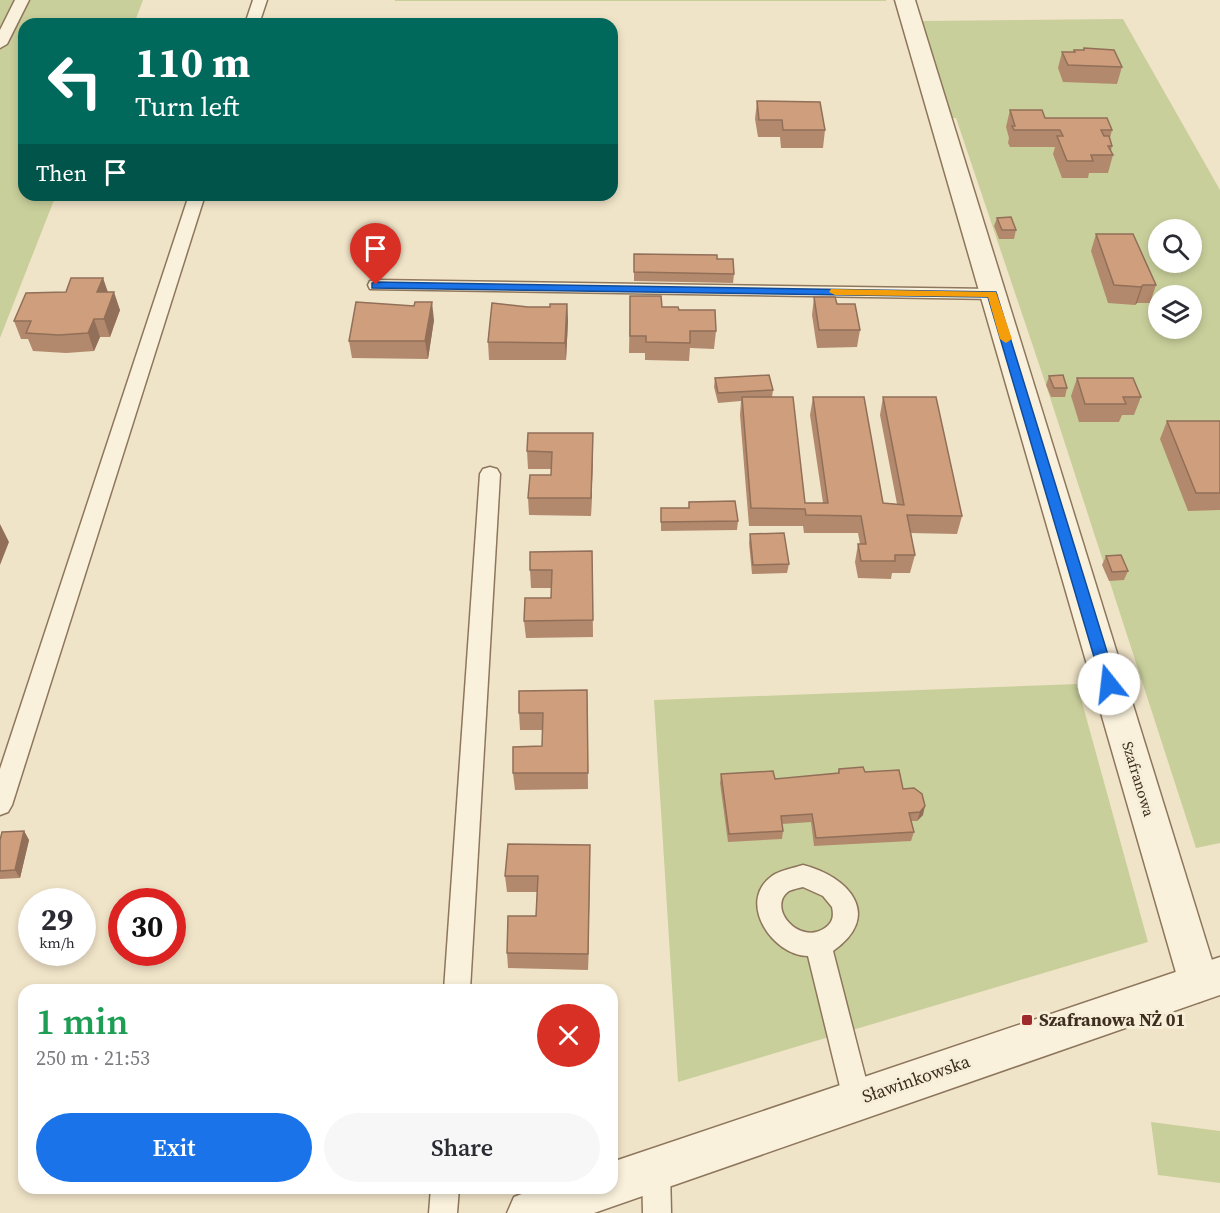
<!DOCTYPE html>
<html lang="en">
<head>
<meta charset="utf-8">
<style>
	:root { --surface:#fff; --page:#f7f7f7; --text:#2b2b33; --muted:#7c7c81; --accent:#1a73e8 }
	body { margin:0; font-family:"Source Serif 4",serif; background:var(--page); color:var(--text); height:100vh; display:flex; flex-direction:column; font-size:22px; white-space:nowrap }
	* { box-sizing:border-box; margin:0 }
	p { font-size:20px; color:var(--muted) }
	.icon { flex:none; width:33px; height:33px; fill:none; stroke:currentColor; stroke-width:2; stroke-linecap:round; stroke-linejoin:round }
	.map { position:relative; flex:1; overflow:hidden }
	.panel { position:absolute; left:18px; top:984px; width:600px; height:210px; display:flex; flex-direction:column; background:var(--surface); border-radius:18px; box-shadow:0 3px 9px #0003 }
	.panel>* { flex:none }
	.hud { position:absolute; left:18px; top:18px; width:600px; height:183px; border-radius:18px; box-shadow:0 3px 9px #0003; background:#00695c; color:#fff; overflow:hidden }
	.fabs { position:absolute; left:1148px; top:219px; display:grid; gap:12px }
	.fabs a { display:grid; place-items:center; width:54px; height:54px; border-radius:50%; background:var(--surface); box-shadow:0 3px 9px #0003; font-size:30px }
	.speed { position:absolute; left:18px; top:888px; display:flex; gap:12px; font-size:30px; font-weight:700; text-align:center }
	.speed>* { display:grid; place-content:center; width:78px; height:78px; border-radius:50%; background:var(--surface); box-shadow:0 3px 9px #0003; line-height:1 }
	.speed small { font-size:15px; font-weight:400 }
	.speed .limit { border:9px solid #d22; background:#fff; color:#111 }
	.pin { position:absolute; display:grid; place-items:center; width:51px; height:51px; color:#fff; margin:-62px -26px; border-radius:50% 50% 50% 0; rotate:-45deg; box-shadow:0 0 6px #0007 }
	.pin .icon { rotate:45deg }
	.me { position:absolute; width:66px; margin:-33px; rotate:344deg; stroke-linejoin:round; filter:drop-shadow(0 0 4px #0008) }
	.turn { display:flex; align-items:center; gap:21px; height:126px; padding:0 18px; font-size:27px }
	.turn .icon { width:78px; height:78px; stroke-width:2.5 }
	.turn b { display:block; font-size:42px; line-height:51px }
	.then { display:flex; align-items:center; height:57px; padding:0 18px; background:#0003; gap:12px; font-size:22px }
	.round { display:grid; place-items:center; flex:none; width:63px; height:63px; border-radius:32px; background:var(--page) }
	.headline { display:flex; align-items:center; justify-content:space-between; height:102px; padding:0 18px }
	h1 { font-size:36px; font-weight:600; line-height:45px; color:#1e9e55 }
	.button { display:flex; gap:12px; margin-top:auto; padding:12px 18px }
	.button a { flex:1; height:69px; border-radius:36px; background:var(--accent); color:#fff; font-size:24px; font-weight:600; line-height:69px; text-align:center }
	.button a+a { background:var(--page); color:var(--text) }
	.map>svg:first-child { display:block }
</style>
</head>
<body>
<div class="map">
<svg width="1220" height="1213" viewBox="0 0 1220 1213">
	<rect width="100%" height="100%" fill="#f0e4c8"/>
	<g fill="#c9cf9b" fill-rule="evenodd">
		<path d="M0,0H143L134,24H24V195H56L0,338Z"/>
		<rect x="395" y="0" width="491" height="1"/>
		<path d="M1123,19L1220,190V843L1196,848L1046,385L956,118H948L921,21ZM1158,230H1191V262H1158ZM1158,296H1191V328H1158Z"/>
		<path d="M1077,684L1148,942L678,1082L654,700Z"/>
		<path d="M1151,1122L1220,1131V1183L1158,1175Z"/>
	</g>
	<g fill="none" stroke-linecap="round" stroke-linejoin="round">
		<defs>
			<g id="service">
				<path d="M15,0H29L7,44L0,48V30Z"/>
				<path d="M253,0H267L259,24H245Z"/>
				<path d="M189,195H205L12,805L8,812L0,815V769Z"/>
				<path d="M376,280L993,289L999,290L1001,294L999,298L993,299L370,289L368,285L370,281Z"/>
				<path d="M490,467L497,469L500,474L470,990H444L480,474L483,469Z"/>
				<path d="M803,865C850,877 883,916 833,951L871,1099L867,1109L857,1112L847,1109L843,1099L808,956C773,956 736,902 772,876C780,870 794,868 803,865ZM803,887L823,896L832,907C834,916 833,922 825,928C799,946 766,907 789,891C793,889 799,888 803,887Z"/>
				<path d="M656,1155L666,1159L670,1169L671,1213H643L642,1169L646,1159Z"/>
				<path d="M431,1188H459L457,1213H429Z"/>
			</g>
			<path id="minor" d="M895,0H915L1219,983L1213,996L1199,1002L1185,996L1179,983Z"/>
			<path id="tertiary" d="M1220,957V995L594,1213H507L514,1197L537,1188H612V1162Z"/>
		</defs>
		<use href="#service" stroke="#8d765c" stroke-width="3"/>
		<use href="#minor" stroke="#8d765c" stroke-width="3"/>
		<use href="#tertiary" stroke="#8d765c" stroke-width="3"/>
		<use href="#service" fill="#faf1dc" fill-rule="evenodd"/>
		<use href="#minor" fill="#faf1dc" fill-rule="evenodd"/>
		<use href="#tertiary" fill="#faf1dc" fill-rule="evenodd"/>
	</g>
	<g fill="#b2896c">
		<path d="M1084,48L1122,67L1117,84L1063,82L1058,68L1062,52H1073L1074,50H1083Z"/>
		<path d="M757,101L825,130L823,148H781L780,137H758L755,119Z"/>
		<path d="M1010,110L1045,118L1112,130L1110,138L1112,146L1111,151L1113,155L1108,173H1089L1088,178H1062L1053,154L1055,147H1010L1008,143L1009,138L1006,127Z"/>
		<path d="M997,218L1016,230L1014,239H999L994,226Z"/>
		<path d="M1096,234L1156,285L1150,303H1137L1135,305L1108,303L1091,251Z"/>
		<path d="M634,254L717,259L734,274L733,283L634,281Z"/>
		<path d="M103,278L107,292L120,310L110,337H100L94,351L66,353L33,351L28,339H21L14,321L66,292Z"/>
		<path d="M630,296L662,307L679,310L716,331L714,349L690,348L689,361L645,360V353H629Z"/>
		<path d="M814,297L837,304L860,330L857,347L817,348L812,315Z"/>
		<path d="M567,304L568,321L566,360H489L488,342L528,307H550Z"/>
		<path d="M434,320L428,359L352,358L349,341Z"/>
		<path d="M1049,376L1067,388L1065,397H1051L1046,385Z"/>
		<path d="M715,378L773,390L772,397L805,503H823L810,415L813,397L883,503L897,504L880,415L883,397L962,516L957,534L910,533L915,555L910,573H892L891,579L858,578L855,562L858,544H860L858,533H804L803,526H749L740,415L741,401L718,403L714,387Z"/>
		<path d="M1077,378L1141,397L1134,415H1122L1119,422H1079L1071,396Z"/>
		<path d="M1167,421H1220V510L1188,511L1160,439Z"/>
		<path d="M527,451H593L591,516L529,515L528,498L551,475V469H528Z"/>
		<path d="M661,508L738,521L737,530L661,531Z"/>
		<path d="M750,534L789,564L787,573L752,574L749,543Z"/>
		<path d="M592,551L593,637L526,638L524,621L551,598V588H531L530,570Z"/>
		<path d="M1106,556L1128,571L1124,580L1109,581L1102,565Z"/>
		<path d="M587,690L588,789L515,790L513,773L542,746L543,730H520L519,713Z"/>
		<path d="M839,769L865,772L903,789L923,815L917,821H911L914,832L911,841L814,846L811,822L782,824L783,831L782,839L728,842L720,783L721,774L775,779L838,773Z"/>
		<path d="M24,831L29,840L20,878L0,879V840Z"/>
		<path d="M590,861L588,970L508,968L507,953L536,916L537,892H507L505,876Z"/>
	</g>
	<g fill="#916f58">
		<path d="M103,278L109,295L97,292Z"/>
		<path d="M1143,285L1137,303L1135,305L1141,287Z"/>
		<path d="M114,292L120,310L110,337L104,319Z"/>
		<path d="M432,302L434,320L428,359L425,341Z"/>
		<path d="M567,304L568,321L566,360L565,343Z"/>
		<path d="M94,319L100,337L94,351L88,333Z"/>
		<path d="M593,433V451L591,516V498Z"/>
		<path d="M0,524L9,542L0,565Z"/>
		<path d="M925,806L923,815L917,821L920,812Z"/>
		<path d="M24,831L29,840L20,878L15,870Z"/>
		<path d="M590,845V861L588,970V954Z"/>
	</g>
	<g fill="#cf9f7d" stroke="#916f58" stroke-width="1.5">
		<path d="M1084,48L1114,50L1122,67L1068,65L1062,52H1075L1074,50H1084Z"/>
		<path d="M757,101L820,102L825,130H783L782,120H759Z"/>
		<path d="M1010,110H1042L1045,118H1107L1112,130H1101L1104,136H1109L1112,146H1108L1113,155H1091L1093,161H1067L1057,136H1063L1060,130H1014L1012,126H1015Z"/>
		<path d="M1011,217L1016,230H1002L997,218Z"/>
		<path d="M1096,234H1133L1156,285H1143L1141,287L1114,285Z"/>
		<path d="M634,254L717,255V259H733L734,274L634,272Z"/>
		<path d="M71,278H103L97,292H114L104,319H94L88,333L59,335L26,333L31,321H14L26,293L66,292Z"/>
		<path d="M630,296H661L662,307H678L679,310H715L716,331H690V343L646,342V336H630Z"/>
		<path d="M814,297H835L837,304H855L860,330H819Z"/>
		<path d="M356,302L414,306L415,302H432L425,341H349Z"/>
		<path d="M492,303L528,307H550V304H567L565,343L488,342Z"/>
		<path d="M769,375L773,390L718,393L715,378Z"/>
		<path d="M1063,375L1067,388H1054L1049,376Z"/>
		<path d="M1077,378H1133L1141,397H1123L1126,404H1085Z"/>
		<path d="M742,397H793L805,503H828L813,397H864L883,503L904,505L883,397H936L962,516L907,515L915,555H895V561H861L858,544H866L861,516L806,515L805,509L751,508Z"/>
		<path d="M1167,421H1220V493H1196Z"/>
		<path d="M528,433H593L591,498H528L530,475H551L552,452L527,451Z"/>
		<path d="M735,501L738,521L661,522V508H689V502Z"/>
		<path d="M784,533L789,564L753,565L750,534Z"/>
		<path d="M592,551L593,620L524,621L525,598H551L552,570H530V552Z"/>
		<path d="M1121,555L1128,571L1112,572L1106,556Z"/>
		<path d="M587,690L588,773H513V747L542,746L543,713H519V691Z"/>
		<path d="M863,767L865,772L899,770L903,789L914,788L922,794L925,806L920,812L909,813L914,832L816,838L812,814L781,816L783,831L729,834L721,774L773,771L775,779L839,773V769Z"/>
		<path d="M24,831L15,870L0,871V840L2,832Z"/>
		<path d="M508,844L590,845L588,954L507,953L508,916H536L538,876H505Z"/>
	</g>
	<path fill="#1a73e8" stroke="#114b97" stroke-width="1.5" d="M376,282L996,292L1117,684L1114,688H1104L1102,684L988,297L372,288V283Z"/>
	<path fill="#f59e0b" d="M831,289L996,292L1012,339L1006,343L1000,339L988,297L835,295L829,292Z"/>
	<rect fill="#9e2a2b" stroke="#f7eed8" stroke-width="2" x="1021" y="1014" width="12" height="12" rx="3"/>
	<g text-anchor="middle" stroke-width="6" stroke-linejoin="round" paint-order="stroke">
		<g font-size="15" fill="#3d2e20" stroke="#f7eed8">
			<text transform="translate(1138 779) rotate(73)" y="5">Szafranowa</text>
		</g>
		<g font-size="18" font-weight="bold" fill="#3d2e20" stroke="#f7eed8" text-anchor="start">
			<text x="1039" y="1026">Szafranowa NŻ 01</text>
		</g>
		<g font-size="18" fill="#3d2e20" stroke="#f7eed8">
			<text transform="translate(916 1079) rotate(-19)" y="6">Sławinkowska</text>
		</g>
	</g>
</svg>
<div class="fabs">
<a><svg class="icon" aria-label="search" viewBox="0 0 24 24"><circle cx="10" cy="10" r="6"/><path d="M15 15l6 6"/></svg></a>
<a><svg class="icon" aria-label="layers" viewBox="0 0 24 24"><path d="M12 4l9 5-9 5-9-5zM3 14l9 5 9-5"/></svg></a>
</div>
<div class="speed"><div>29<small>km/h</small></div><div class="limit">30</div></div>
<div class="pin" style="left:376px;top:285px;background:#d93025"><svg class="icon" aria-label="arrive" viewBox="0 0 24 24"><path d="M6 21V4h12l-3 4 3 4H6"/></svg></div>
<svg class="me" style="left:1109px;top:684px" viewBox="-20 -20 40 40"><circle r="19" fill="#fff"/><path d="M0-13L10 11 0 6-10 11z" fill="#1a73e8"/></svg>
<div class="hud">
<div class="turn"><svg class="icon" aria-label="left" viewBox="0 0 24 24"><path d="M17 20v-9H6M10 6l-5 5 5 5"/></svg><div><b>110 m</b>Turn left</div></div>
<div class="then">Then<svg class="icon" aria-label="arrive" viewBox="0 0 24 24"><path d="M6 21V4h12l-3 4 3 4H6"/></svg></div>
</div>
<section class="panel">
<div class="headline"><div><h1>1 min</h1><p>250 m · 21:53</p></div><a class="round" style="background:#d93025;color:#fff"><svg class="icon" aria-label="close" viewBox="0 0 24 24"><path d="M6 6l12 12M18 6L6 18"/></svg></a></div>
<div class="button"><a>Exit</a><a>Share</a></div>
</section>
</div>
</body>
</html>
